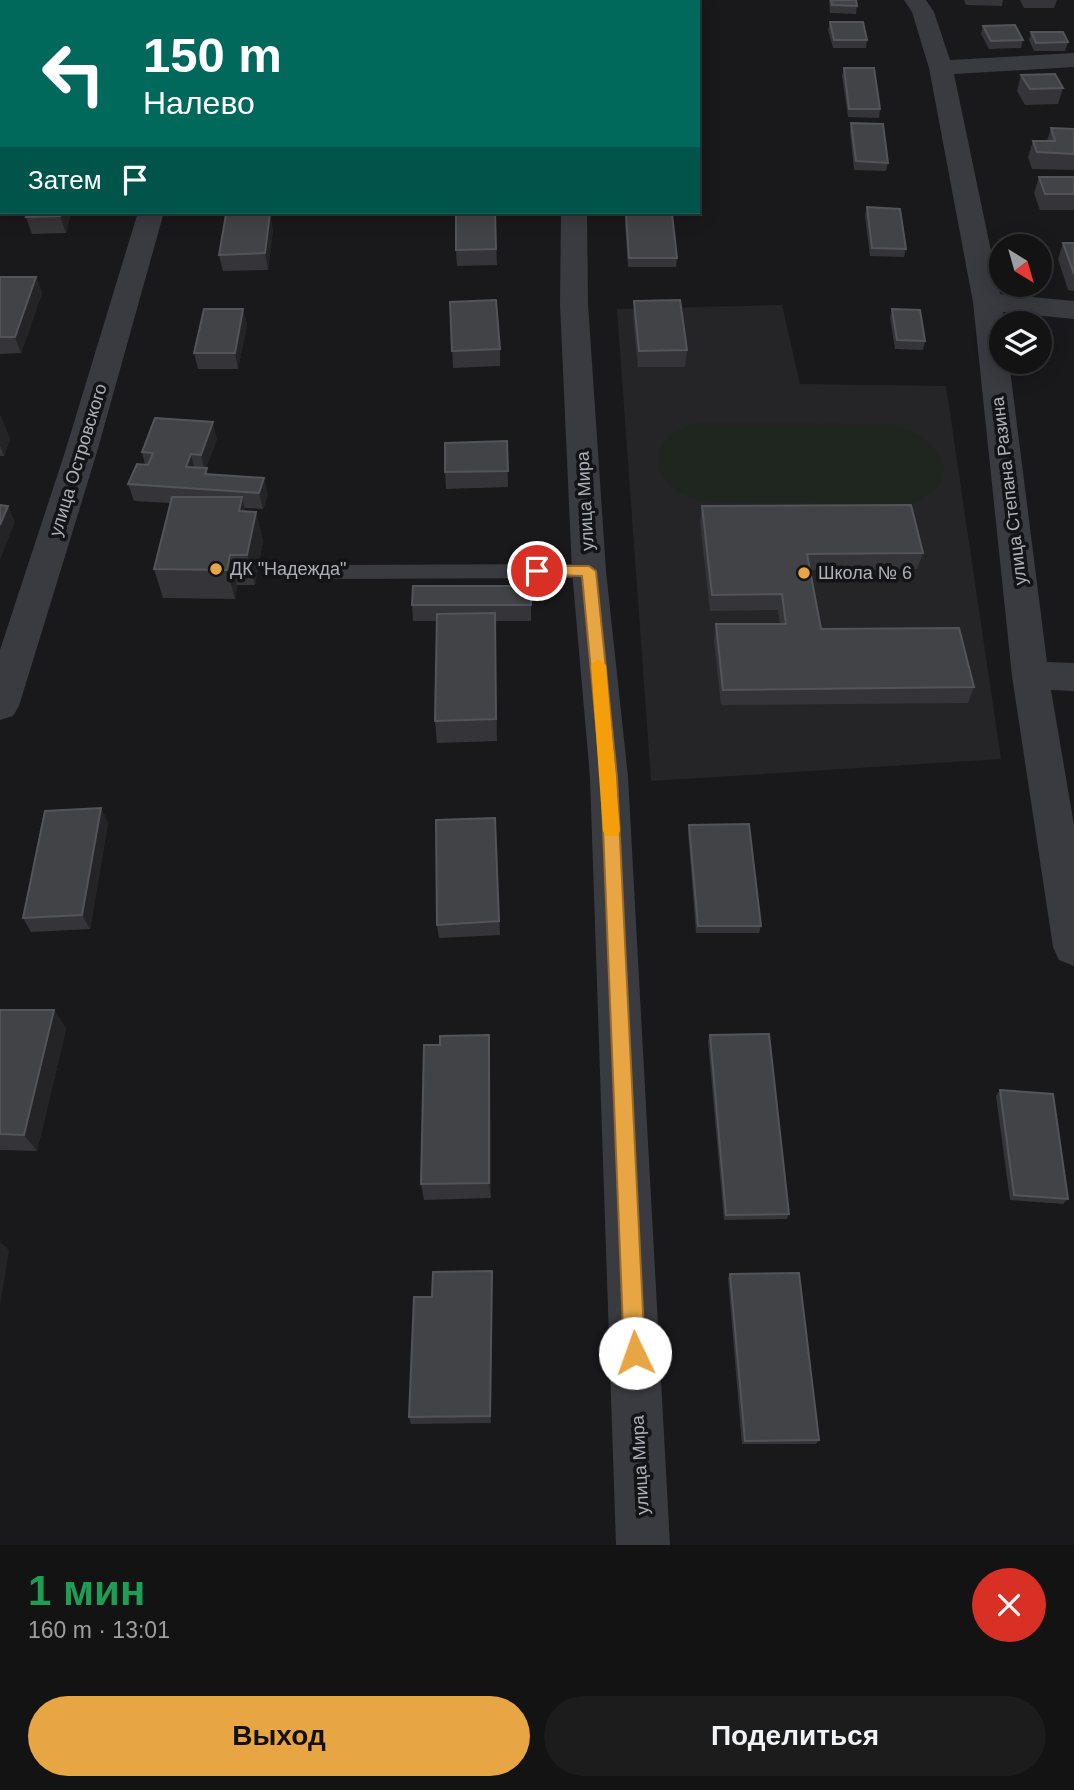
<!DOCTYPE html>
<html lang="ru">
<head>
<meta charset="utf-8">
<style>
	:root { --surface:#131314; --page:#1c1c1d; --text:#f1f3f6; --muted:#9d9ea0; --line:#323234; --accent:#e7a544 }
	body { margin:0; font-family:Helvetica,sans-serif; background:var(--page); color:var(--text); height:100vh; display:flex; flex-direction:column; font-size:26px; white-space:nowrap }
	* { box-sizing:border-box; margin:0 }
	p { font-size:23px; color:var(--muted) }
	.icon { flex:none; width:38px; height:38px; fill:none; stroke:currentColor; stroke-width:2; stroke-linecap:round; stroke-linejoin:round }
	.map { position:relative; height:1545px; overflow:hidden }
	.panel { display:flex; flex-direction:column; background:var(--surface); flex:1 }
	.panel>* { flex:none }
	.top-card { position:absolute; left:0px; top:0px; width:700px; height:214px; box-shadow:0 4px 18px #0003,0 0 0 2px var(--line); background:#00695c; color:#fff; overflow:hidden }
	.needle { width:46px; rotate:143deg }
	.controls { position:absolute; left:989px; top:234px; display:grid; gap:14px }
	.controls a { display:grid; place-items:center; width:63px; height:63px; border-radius:50%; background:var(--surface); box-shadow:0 4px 18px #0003,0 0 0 2px var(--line); font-size:35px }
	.pin { position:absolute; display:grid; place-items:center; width:60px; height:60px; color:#fff; margin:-30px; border:4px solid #fff; border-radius:50%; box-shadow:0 2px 7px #0007 }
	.me { position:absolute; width:77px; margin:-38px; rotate:357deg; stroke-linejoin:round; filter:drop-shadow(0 0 5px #0008) }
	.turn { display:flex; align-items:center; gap:24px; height:147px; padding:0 28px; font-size:32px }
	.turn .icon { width:91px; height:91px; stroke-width:2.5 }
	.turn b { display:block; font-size:49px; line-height:60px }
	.then { display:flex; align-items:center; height:66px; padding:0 28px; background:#0003; gap:14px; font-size:26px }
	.round { display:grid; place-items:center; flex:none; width:74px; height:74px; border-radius:37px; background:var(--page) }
	.head { display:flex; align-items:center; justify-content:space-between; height:119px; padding:0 28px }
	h1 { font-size:42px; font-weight:800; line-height:52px; color:#1e9e55 }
	.button { display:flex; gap:14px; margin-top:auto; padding:14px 28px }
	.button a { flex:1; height:80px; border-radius:42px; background:var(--accent); color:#111; font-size:28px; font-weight:800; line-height:80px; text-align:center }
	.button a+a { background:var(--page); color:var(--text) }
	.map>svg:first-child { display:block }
</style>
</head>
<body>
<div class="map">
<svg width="1074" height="1545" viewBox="0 0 1074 1545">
	<rect width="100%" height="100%" fill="#19191b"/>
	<path fill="#252528" d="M782,305L800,384L946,386L1001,759L651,781L617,309Z"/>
	<path fill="#1f261f" d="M699,423L893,424C939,437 971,481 910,504L706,502C683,497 662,486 657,461C659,438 677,428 699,423Z"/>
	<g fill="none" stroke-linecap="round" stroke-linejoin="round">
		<path fill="#3a3b40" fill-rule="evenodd" d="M589,564L596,566L599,571L596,576L589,578L328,579L321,577L318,572L321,567L328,565Z"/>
		<g fill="#3a3b40" fill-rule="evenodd">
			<path d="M131,0H153L130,2Z"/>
			<path d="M543,0H565L566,2H544Z"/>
			<path d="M904,0H926L934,12L950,60L1074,53V67L954,74L1000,294L1074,301V319L1003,312L1004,324H1001V362H1009L1047,662L1074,663V691L1051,690L1074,825V966L1059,960L1053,947L1012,676L973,302L929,68L912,12Z"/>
			<rect x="0" y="69" width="2" height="14"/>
			<path d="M138,212H164L97,452L19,706L13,716L0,720V650L65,452Z"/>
			<path d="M561,212H587L588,304L606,571L628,777L670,1545H616L590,777L572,571L560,304Z"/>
		</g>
	</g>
	<g fill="#353539">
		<path d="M198,0H232L231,2H198Z"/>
		<rect x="291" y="0" width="32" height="2"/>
		<rect x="467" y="0" width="34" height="2"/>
		<path d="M829,0H856L857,6L856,14L830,13Z"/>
		<path d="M964,0H1003L1002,6L966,5Z"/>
		<path d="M1020,0H1057L1054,8H1024Z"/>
		<path d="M830,22L867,40L866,48H833L828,30Z"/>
		<path d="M983,26L1023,40L1021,48L989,49L981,34Z"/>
		<path d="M1031,32L1068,42L1065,51H1034L1029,40Z"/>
		<path d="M844,68L880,109L879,118L848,117L842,76Z"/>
		<path d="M1021,75L1063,88L1058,104L1025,105L1017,91Z"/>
		<path d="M851,123L888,163L886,171L854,170L850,131Z"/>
		<path d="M1051,128L1074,129V170L1032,169L1028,157L1033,141H1047Z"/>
		<path d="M1039,177H1074V210H1040L1034,193Z"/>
		<path d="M867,207L906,249L904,257L870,256L865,216Z"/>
		<path d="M28,212H71L66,233L32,234L26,217Z"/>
		<path d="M495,212L497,265L457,266L456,250Z"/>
		<path d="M626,214L677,258L676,267H628L625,223Z"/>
		<path d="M273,229L268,270L223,271L219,255Z"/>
		<path d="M1063,243H1074V291L1068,290L1058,259Z"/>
		<path d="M0,277H36L42,293L21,353L0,354Z"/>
		<path d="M634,301L687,350L685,367H638L633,318Z"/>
		<path d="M450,302L500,349V366L453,368Z"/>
		<path d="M243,309L247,325L238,369H198L194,353Z"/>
		<path d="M892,309L925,341L923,350L895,349L890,318Z"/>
		<path d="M0,415L10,439L4,456H0Z"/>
		<path d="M217,439L206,468L208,474L268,494L263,509L245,508V511L256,512L263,541L255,585H237L235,599L163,598L154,569L170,503L134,501L128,484L145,465L142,452Z"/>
		<path d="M507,441L508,487L446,489L445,472Z"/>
		<path d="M702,506L923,553L917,569L810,570L821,629L974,687L968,703L721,705L714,640L716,624H780L778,610L710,611L700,522Z"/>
		<path d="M531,586V621H495L497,741L437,743L435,721L437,621H413L412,605Z"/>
		<path d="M101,808L108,823L90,929L31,932L23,918Z"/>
		<path d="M495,818L500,935L439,938L437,925Z"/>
		<path d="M689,825L761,926L759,933H696L688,832Z"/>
		<path d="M0,1010H54L66,1029L37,1151L0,1150Z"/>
		<path d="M710,1035L789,1214L787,1219L724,1220L708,1041Z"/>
		<path d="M490,1053L491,1198L424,1200L421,1184Z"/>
		<path d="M1000,1090L1068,1199L1063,1204L1010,1200L996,1096Z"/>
		<path d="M730,1274L819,1440L816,1444H742L728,1278Z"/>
		<path d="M492,1280L491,1423L411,1424L409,1417L432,1297Z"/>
	</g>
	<g fill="#242427">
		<path d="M62,212H71L66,233L60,216Z"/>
		<path d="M270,213L273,229L268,270L265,253Z"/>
		<path d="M36,277L42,293L21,353L15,337Z"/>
		<path d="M243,309L247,325L238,369L235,353Z"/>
		<path d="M0,415L10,439L4,456L0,446Z"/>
		<path d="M213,422L217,439L205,471L201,455Z"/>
		<path d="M191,454L195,470L186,467Z"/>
		<path d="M264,478L268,494L263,509L259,493Z"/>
		<path d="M242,497L249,527L239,511Z"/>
		<path d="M8,506L15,522L0,560V525Z"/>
		<path d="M256,512L263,541L255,585L247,555Z"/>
		<path d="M230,555L237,585L235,599L227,570Z"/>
		<path d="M101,808L108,823L90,929L82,915Z"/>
		<path d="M54,1010L66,1029L37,1151L24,1135Z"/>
		<path d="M489,1035L490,1053L491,1198L489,1183Z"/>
		<path d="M0,1242L9,1250L0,1307Z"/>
		<path d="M492,1271V1280L491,1423L490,1416Z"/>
	</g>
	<g fill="#424347" stroke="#525459" stroke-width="2">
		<rect x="602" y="0" width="24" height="2"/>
		<path d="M831,0H856L857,6L832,5Z"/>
		<path d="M830,22H863L867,40H834Z"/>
		<path d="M1015,25L1023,40L991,41L983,26Z"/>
		<path d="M1031,32H1063L1068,42L1036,43Z"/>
		<path d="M844,68H874L880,109H849Z"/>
		<path d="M1055,74L1063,88L1030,89L1021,75Z"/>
		<path d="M851,123L883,124L888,163L856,161Z"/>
		<path d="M1051,128L1074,129V154L1037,152L1033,141H1055Z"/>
		<path d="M1039,177H1074V194H1045Z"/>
		<path d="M867,207L900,209L906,249L872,248Z"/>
		<path d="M28,212H62L60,216L26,217Z"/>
		<path d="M456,212H495L496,249L456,250Z"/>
		<path d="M270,213L265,253L219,255L226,214Z"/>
		<path d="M626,214H672L677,258H629Z"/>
		<path d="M1063,243H1074V274Z"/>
		<path d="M0,277H36L15,337H0Z"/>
		<path d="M496,300L500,349L452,351L450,302Z"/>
		<path d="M680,300L687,350L639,351L634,301Z"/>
		<path d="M204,309H243L235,353H194Z"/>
		<path d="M892,309L920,310L925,341L897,340Z"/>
		<path d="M155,418L213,422L201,455L191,454L186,467L207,468L205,474L264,478L259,493L128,484L137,464L148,465L153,453L142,452Z"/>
		<path d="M507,441L508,471L445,472V443Z"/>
		<path d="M172,497H242L239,511L256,512L247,555H230L227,570L154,569Z"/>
		<path d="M0,505L8,506L0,525Z"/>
		<path d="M911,505L923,553L807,554L821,629L959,628L974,687L723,690L716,624H786L782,594L712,595L702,506Z"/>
		<path d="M413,586H531V605H412Z"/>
		<path d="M495,613L496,719L435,721L437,614Z"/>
		<path d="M101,808L82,915L23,918L45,811Z"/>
		<path d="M495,818L499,921L437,925L436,820Z"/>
		<path d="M749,824L761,926H698L689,825Z"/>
		<path d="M0,1010H54L24,1135L0,1134Z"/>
		<path d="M769,1034L789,1214L726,1215L710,1035Z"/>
		<path d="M489,1035V1183L421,1184L424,1045H440V1036Z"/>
		<path d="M1000,1090L1053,1094L1068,1199L1014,1195Z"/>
		<path d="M492,1271L490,1416L409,1417L414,1297H432L433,1272Z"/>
		<path d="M799,1273L819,1440L745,1441L730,1274Z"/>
	</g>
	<path fill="#e7a544" stroke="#966b2c" stroke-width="2" d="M537,566H589L596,571L617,777L645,1353L642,1360L635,1364L627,1360L624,1353L601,777L582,576L532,574V567Z"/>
	<path fill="#f59e0b" d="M598,659L606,665L620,831L617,836H606L603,831L591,665Z"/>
	<g fill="#e7a544" stroke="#141416" stroke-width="2.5">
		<circle cx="216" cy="569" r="7"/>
		<circle cx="804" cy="573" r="7"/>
	</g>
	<g text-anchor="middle" stroke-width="7" stroke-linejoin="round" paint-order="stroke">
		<g font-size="18" fill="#acb1ba" stroke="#141416">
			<text transform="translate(78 460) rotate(-73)" y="6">улица Островского</text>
			<text transform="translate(1009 491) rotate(-97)" y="6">улица Степана Разина</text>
			<text transform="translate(585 501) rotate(-93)" y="6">улица Мира</text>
			<text transform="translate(640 1465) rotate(-93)" y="6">улица Мира</text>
		</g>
		<g font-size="18" fill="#acb1ba" stroke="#141416" text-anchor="start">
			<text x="230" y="575">ДК "Надежда"</text>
			<text x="818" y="579">Школа № 6</text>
		</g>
	</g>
</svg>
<div class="controls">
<a><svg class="needle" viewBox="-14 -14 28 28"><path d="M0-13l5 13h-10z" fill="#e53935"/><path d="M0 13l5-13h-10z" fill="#9d9ea0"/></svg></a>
<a><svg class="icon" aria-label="layers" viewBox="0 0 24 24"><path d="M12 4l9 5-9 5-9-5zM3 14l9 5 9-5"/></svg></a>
</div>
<div class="pin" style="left:537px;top:571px;background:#d93025"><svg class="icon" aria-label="arrive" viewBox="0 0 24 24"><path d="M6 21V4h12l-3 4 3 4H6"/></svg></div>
<svg class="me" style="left:635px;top:1353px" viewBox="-20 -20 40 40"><circle r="19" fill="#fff"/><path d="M0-13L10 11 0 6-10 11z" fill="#e7a544"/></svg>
<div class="top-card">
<div class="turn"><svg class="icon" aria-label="left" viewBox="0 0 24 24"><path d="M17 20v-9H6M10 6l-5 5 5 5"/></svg><div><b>150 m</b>Налево</div></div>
<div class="then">Затем<svg class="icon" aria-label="arrive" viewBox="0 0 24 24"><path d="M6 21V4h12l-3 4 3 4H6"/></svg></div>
</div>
</div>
<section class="panel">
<div class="head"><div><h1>1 мин</h1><p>160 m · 13:01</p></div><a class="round" style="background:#d93025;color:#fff"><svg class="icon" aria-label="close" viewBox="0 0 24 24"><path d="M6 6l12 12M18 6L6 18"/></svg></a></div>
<div class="button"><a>Выход</a><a>Поделиться</a></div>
</section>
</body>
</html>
